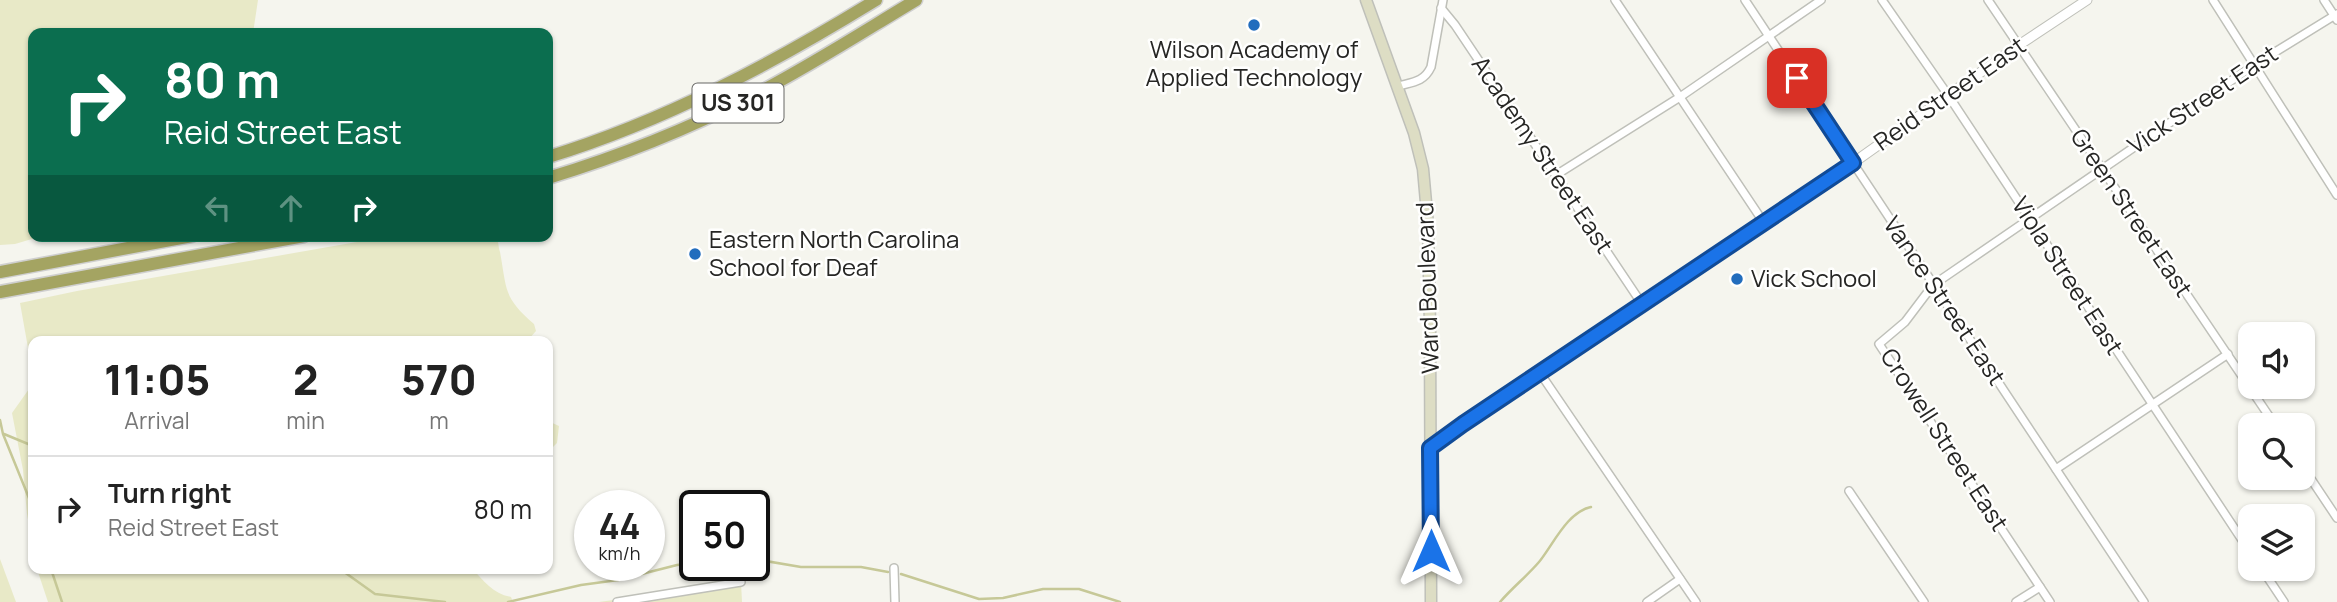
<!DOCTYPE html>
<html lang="en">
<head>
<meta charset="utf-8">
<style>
	:root { --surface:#fff; --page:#f2f2f2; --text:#222; --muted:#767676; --line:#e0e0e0 }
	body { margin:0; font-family:Manrope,sans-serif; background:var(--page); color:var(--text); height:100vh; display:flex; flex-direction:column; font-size:26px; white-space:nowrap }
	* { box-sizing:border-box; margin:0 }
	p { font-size:23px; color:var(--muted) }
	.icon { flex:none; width:38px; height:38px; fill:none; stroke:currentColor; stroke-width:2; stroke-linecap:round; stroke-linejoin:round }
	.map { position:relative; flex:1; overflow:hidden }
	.drawer { position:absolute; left:28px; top:336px; width:525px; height:238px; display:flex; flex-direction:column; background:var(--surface); border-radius:14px; box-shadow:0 2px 5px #0004 }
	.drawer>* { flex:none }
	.top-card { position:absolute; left:28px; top:28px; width:525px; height:214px; border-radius:14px; box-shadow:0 2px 5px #0004; background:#0b6e4f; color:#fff; overflow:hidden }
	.buttons { position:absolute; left:2238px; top:322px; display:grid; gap:14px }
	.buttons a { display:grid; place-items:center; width:77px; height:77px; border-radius:14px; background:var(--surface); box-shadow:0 2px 5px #0004; font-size:35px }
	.speed { position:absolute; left:574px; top:490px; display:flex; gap:14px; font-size:35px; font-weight:700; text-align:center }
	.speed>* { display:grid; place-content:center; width:91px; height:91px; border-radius:50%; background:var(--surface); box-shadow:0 2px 5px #0004; line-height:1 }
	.speed small { font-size:18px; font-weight:400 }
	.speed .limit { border:4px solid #111; border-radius:10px; background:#fff; color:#111 }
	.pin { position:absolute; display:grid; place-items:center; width:60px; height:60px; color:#fff; margin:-30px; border-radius:14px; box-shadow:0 4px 10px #0006 }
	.me { position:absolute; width:77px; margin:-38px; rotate:0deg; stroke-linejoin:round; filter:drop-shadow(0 0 5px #0008) }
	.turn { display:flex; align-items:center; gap:24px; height:147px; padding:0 21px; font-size:32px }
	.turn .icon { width:91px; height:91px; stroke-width:2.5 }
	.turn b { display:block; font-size:49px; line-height:60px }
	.lanes { display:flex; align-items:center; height:66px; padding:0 21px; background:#0003; justify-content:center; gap:35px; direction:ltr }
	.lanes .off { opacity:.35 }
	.eta { display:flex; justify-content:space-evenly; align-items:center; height:119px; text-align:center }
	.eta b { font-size:42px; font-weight:800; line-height:49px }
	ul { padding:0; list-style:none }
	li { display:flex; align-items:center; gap:21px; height:105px; padding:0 21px; border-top:2px solid var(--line) }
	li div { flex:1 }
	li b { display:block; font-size:26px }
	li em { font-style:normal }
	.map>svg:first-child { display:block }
</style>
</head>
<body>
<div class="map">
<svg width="2337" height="602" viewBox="0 0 2337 602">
	<rect width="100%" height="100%" fill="#f5f5ee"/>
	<g fill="#e8e9c7">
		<path d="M0,0H258L253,33H33V236H42L15,244L0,245Z"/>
		<path d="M391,236H496C499,242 498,246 500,252C507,290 503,297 534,324L536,331L528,340L500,341H33V548L27,514L23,470L12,413L29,389L30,359L20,303L77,291Z"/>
		<path d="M548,421L559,426L557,443L548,452Z"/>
		<path d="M0,559L16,602H0Z"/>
		<path d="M37,569H473C483,581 494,594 511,597L513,602H48Z"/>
		<path d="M741,582L742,602H599Z"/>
	</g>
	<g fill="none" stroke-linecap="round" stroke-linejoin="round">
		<g stroke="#c6c897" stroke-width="2.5">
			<path d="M0,420L3,434L33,508"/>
			<path d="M4,434L33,446"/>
			<path d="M754,559L801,567H861L888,572"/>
			<path d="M51,569L62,602"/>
			<path d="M340,569L375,594L445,602"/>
			<path d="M901,574L979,599L1003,598L1043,589H1079L1120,602"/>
			<path d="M508,602L581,585L618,580L677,565L695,563"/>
			<path d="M1500,602C1512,588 1527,576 1539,562C1553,545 1567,512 1591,507"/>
		</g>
		<defs>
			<g id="minor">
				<path d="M1615,0L1764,223"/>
				<path d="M1745,0L2144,602"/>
				<path d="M1882,0L1948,95L2250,552"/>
				<path d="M1988,0L2275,425"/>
				<path d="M2213,0L2337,195"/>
				<path d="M2324,0L2337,20"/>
				<path d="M1441,8L1455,25L1642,304"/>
				<path d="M1398,86C1413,82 1424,82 1431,67L1443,0"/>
				<path d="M1556,175L1680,97L1821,0"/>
				<path d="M1540,373L1696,602"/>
				<path d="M2303,467L2337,518"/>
				<path d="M2056,469L2228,354"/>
				<path d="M1849,491L1924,602"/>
				<path d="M894,568L895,602"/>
				<path d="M2262,569L2284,602"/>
				<path d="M617,602L741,582"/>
				<path d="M1647,602L1680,579"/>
				<path d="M2016,602L2040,587"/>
				<path d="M2050,602L1879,344L1905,322L1933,285L2254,65L2337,14"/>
			</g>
			<path id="tertiary" d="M1430,448L1463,423L1853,163L2019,45L2087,0"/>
			<path id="secondary" d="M1366,0L1414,133L1423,169L1428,225L1430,326L1431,602"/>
			<g id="trunk">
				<path d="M548,157C665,121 772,64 876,0"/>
				<path d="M548,178C617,157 686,130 750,97C807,68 861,33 916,0"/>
				<path d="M0,272L192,236"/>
				<path d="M0,292L304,236"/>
			</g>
		</defs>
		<use href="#minor" stroke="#bfc0b9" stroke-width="10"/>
		<use href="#tertiary" stroke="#bfc0b9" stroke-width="11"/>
		<use href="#secondary" stroke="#bfc0b9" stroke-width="13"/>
		<use href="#trunk" stroke="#cfcfcf" stroke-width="15"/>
		<use href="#minor" stroke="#fff" stroke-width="7"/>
		<use href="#tertiary" stroke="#fff" stroke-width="9"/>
		<use href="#secondary" stroke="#ddddc4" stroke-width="10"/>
		<use href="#trunk" stroke="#a4a462" stroke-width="12"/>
	</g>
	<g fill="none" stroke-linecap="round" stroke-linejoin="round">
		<defs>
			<path id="route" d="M1431,551L1430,448L1463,424L1853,163L1797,78"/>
		</defs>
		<use href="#route" stroke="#114b97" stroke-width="18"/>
		<use href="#route" stroke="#1a73e8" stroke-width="12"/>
	</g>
	<g fill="#226dbd" stroke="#fffffe" stroke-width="2.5">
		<circle cx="1254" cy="25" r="7"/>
		<circle cx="695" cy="254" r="7"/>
		<circle cx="1737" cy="279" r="7"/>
	</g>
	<g text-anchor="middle" stroke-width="5" stroke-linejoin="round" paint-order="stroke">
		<rect fill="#fffffe" stroke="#676765" stroke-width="2" x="692.5" y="83.5" width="91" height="39" rx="5"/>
		<g font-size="23" font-weight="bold" fill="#262624">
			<text x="738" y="111">US 301</text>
		</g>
		<g font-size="24" fill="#262624" stroke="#fffffe" text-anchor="start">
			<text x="1254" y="58" text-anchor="middle">Wilson Academy of<tspan x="1254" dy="28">Applied Technology</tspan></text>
			<text x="709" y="248">Eastern North Carolina<tspan x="709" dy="28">School for Deaf</tspan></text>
			<text x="1751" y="287">Vick School</text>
		</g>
		<g font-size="24" fill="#262624" stroke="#fffffe">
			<text transform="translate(1950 94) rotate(-35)" y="8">Reid Street East</text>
			<text transform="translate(2203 100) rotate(-34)" y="8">Vick Street East</text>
			<text transform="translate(1542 155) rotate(56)" y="8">Academy Street East</text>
			<text transform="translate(2131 213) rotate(56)" y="8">Green Street East</text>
			<text transform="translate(2067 276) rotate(57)" y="8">Viola Street East</text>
			<text transform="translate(1428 288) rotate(-92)" y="8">Ward Boulevard</text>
			<text transform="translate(1944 301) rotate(56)" y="8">Vance Street East</text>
			<text transform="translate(1944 440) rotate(57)" y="8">Crowell Street East</text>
		</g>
	</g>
</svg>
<div class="buttons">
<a><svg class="icon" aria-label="sound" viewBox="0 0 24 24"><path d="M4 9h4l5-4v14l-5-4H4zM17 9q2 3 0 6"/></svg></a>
<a><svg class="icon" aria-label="search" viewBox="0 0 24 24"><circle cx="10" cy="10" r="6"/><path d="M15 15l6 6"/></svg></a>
<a><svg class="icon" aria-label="layers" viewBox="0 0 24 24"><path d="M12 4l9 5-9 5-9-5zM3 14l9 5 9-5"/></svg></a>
</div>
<div class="speed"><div>44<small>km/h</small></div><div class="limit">50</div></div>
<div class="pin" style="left:1797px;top:78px;background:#d93025"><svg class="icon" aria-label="arrive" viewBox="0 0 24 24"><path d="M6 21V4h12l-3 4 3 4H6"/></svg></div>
<svg class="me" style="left:1431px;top:551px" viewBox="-20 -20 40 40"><path d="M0-17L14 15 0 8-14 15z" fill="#1a73e8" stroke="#fff" stroke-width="4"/></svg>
<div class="top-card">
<div class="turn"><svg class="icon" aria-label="right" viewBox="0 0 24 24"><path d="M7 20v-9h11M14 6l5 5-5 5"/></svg><div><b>80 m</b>Reid Street East</div></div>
<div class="lanes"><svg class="icon off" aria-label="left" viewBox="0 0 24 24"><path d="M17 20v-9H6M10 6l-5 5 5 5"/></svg><svg class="icon off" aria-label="ahead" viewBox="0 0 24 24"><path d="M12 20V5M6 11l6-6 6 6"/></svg><svg class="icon" aria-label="right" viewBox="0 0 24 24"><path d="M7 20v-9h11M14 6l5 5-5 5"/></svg></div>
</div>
<section class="drawer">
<div class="eta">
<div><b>11:05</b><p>Arrival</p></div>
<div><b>2</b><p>min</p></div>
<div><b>570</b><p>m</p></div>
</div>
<ul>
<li><svg class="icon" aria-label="right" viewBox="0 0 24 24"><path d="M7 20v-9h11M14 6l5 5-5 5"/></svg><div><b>Turn right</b><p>Reid Street East</p></div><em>80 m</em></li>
</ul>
</section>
</div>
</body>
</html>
